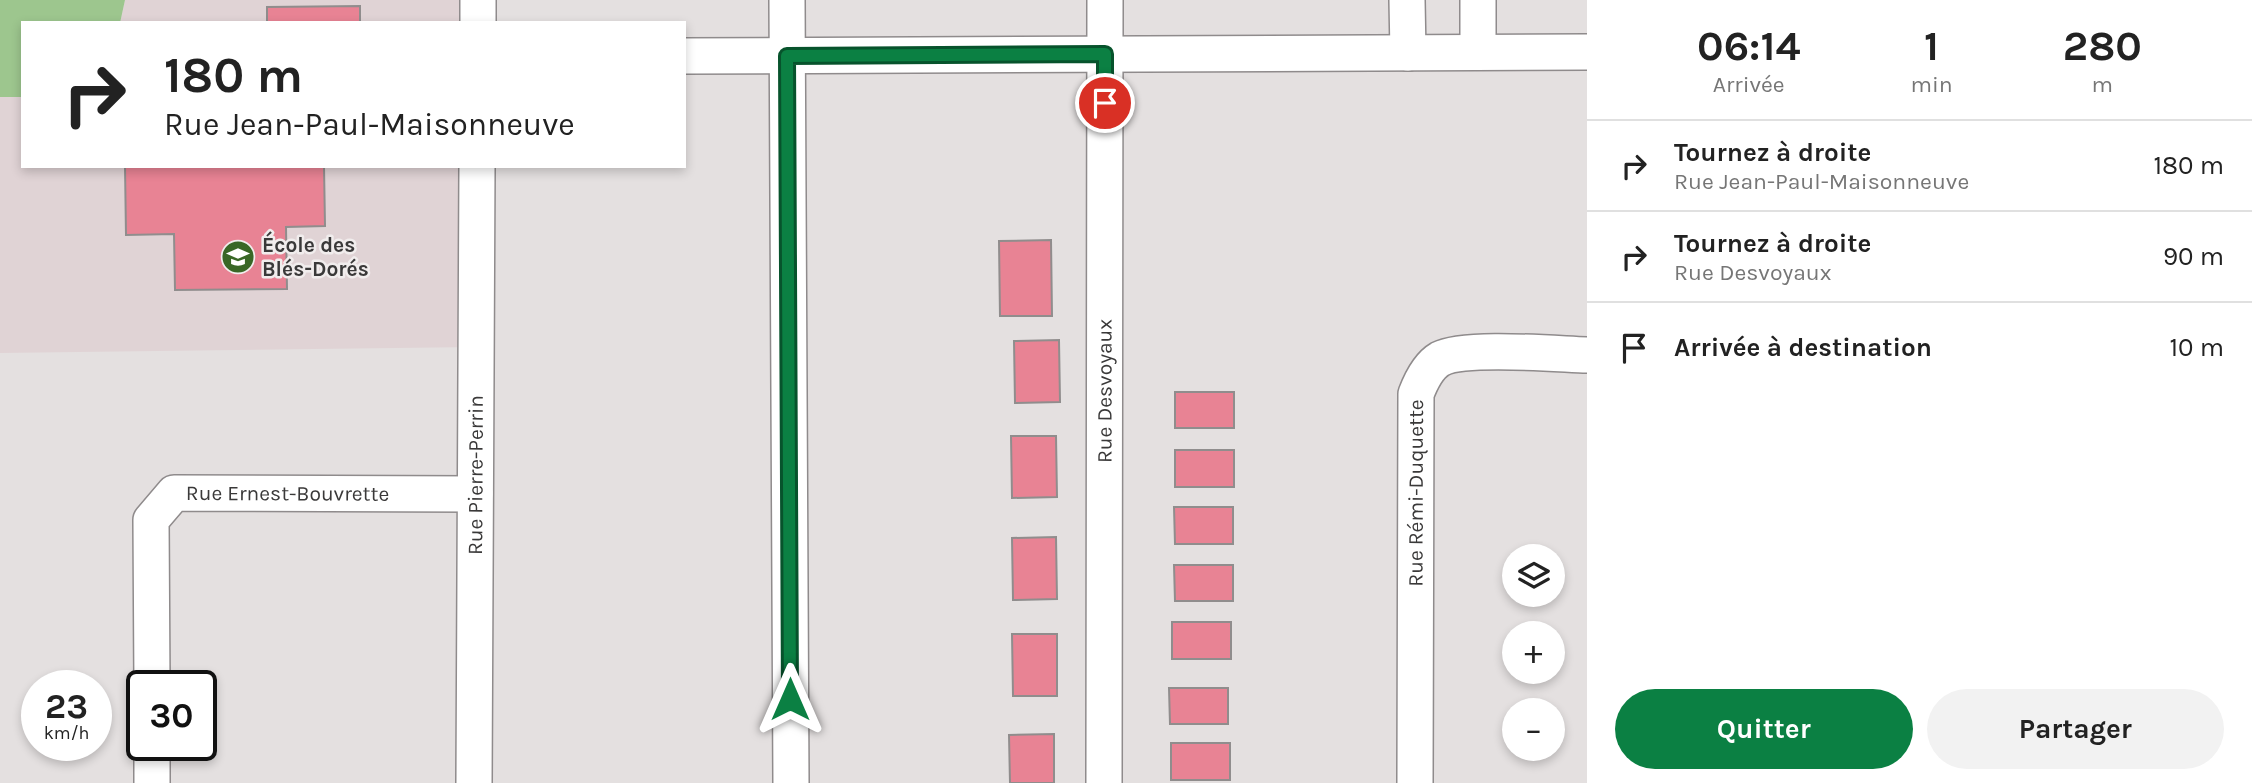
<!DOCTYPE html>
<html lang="fr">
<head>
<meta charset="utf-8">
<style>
	:root { --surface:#fff; --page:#f2f2f2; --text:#222; --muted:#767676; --line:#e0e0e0; --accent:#0b8043 }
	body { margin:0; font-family:Karla,sans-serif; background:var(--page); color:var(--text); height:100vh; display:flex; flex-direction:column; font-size:26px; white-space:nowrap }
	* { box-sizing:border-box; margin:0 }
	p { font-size:23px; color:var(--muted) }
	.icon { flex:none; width:38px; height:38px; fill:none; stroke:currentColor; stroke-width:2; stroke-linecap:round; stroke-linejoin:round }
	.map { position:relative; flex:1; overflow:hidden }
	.sheet { display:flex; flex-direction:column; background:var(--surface); width:665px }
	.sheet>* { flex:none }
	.hud { position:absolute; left:21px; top:21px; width:665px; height:147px; border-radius:0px; box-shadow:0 4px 10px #0003; background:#fff; color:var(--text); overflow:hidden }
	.fabs { position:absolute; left:1502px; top:544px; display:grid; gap:14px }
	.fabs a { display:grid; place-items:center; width:63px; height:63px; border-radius:50%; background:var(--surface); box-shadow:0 4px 10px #0003; font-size:35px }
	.speed { position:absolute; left:21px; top:670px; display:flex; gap:14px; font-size:35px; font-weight:700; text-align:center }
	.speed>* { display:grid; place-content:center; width:91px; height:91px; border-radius:50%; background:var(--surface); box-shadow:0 4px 10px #0003; line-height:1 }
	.speed small { font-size:18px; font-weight:400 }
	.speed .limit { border:4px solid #111; border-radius:10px; background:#fff; color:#111 }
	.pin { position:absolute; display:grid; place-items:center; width:60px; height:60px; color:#fff; margin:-30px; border:4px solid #fff; border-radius:50%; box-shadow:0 2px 7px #0007 }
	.me { position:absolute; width:77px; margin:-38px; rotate:0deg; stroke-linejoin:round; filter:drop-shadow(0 0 5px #0008) }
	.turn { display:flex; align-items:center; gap:24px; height:147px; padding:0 28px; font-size:32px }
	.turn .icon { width:91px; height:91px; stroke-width:2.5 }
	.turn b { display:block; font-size:49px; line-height:60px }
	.eta { display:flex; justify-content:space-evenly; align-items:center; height:119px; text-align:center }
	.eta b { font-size:42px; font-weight:700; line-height:49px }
	.button { display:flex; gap:14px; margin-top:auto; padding:14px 28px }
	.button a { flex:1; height:80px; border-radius:42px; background:var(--accent); color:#fff; font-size:28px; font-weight:700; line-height:80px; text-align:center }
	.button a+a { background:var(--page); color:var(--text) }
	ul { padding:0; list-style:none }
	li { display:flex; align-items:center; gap:21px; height:91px; padding:0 28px; border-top:2px solid var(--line) }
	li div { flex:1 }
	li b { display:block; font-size:26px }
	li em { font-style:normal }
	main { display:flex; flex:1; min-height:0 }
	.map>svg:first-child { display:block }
</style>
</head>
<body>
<main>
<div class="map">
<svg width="1587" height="783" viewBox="0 0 1587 783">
	<rect width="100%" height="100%" fill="#e4e0e0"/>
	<g fill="#e0d3d5">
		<path d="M125,0H479L478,23H120Z"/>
		<path d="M0,97H23V166H477L476,347L0,353Z"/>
	</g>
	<path fill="#9dc68e" d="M0,0H125L120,23H23V97H0Z"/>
	<g fill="#e88394" stroke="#908d8d" stroke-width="2">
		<path d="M360,6V23H267V7Z"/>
		<path d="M125,166H324L325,226L286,227L287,289L175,290L174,234L126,235Z"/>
		<path d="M1051,240L1052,316H1000L999,241Z"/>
		<path d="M1059,340L1060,402L1015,403L1014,341Z"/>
		<rect x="1175" y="392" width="59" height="36"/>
		<path d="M1011,436H1056L1057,497L1012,498Z"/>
		<rect x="1175" y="450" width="59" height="37"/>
		<path d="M1174,507H1233V544H1175Z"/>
		<path d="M1056,537L1057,599L1013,600L1012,538Z"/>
		<path d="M1174,565H1233V601H1175Z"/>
		<rect x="1172" y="622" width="59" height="37"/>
		<path d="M1012,634H1057V696H1013Z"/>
		<path d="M1169,688H1228V724H1170Z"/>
		<path d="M1054,734V783H1010L1009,735Z"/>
		<rect x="1171" y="743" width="59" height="37"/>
	</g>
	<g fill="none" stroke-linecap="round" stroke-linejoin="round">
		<defs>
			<g id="minor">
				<path d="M787,0L791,783"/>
				<path d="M1407,0L1408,53"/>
				<path d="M1478,0V52"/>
				<path d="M478,23V0"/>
				<path d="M684,56L1587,52"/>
				<path id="s1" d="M152,686L151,520L174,493L475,494"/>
				<path d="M152,746V783"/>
				<path id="s2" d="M474,783L477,166"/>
				<path id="s3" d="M1104,783L1105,0"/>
				<path id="s4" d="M1415,783L1416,394C1421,381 1428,366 1440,359C1464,346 1556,354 1587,355"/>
			</g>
		</defs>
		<use href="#minor" stroke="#8f8b8c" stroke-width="38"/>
		<use href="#minor" stroke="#fff" stroke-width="35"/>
	</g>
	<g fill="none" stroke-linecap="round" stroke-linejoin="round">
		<defs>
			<path id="route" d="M790,699L787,56L1105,54V103"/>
		</defs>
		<use href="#route" stroke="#07532c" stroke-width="18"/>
		<use href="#route" stroke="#0b8043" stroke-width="12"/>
	</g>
	<defs>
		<symbol id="school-disc" viewBox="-11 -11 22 22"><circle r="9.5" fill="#396726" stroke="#f1eded"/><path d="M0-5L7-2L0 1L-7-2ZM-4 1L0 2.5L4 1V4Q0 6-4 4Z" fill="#fff"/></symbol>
	</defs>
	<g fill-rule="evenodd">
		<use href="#school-disc" x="219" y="238" width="38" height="38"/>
	</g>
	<g text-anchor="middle" stroke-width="5" stroke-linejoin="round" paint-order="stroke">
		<g font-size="21" font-weight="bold" fill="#3a3939" stroke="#f1eded" text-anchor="start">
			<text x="262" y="252">École des<tspan x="262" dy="24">Blés-Dorés</tspan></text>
		</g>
		<g font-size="21" fill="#3a3939" stroke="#f1eded">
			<text dy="7" stroke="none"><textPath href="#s3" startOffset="392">Rue Desvoyaux</textPath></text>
			<text dy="7" stroke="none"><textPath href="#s2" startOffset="308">Rue Pierre-Perrin</textPath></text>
			<text dy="7" stroke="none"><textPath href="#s1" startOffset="315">Rue Ernest-Bouvrette</textPath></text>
			<text dy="7" stroke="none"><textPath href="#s4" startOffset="290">Rue Rémi-Duquette</textPath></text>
		</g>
	</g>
</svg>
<div class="fabs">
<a><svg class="icon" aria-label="layers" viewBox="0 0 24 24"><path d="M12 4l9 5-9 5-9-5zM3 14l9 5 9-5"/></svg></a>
<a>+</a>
<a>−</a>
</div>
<div class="speed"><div>23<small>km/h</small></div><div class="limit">30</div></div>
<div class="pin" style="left:1105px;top:103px;background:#d93025"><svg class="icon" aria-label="arrive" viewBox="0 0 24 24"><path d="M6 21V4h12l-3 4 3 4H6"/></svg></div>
<svg class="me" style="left:790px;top:699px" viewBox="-20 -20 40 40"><path d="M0-17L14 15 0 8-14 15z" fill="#0b8043" stroke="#fff" stroke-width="4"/></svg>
<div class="hud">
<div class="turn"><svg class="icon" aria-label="right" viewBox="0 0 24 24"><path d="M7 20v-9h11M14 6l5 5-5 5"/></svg><div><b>180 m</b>Rue Jean-Paul-Maisonneuve</div></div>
</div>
</div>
<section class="sheet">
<div class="eta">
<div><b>06:14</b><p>Arrivée</p></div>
<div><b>1</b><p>min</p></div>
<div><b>280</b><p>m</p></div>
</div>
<ul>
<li><svg class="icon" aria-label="right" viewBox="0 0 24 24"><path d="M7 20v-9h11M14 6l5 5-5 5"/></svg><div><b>Tournez à droite</b><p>Rue Jean-Paul-Maisonneuve</p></div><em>180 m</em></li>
<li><svg class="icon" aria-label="right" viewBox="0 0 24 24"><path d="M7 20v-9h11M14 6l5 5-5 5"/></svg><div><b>Tournez à droite</b><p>Rue Desvoyaux</p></div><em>90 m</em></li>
<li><svg class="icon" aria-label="arrive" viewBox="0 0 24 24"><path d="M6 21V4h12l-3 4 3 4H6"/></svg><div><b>Arrivée à destination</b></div><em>10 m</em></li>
</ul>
<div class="button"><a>Quitter</a><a>Partager</a></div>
</section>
</main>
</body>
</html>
